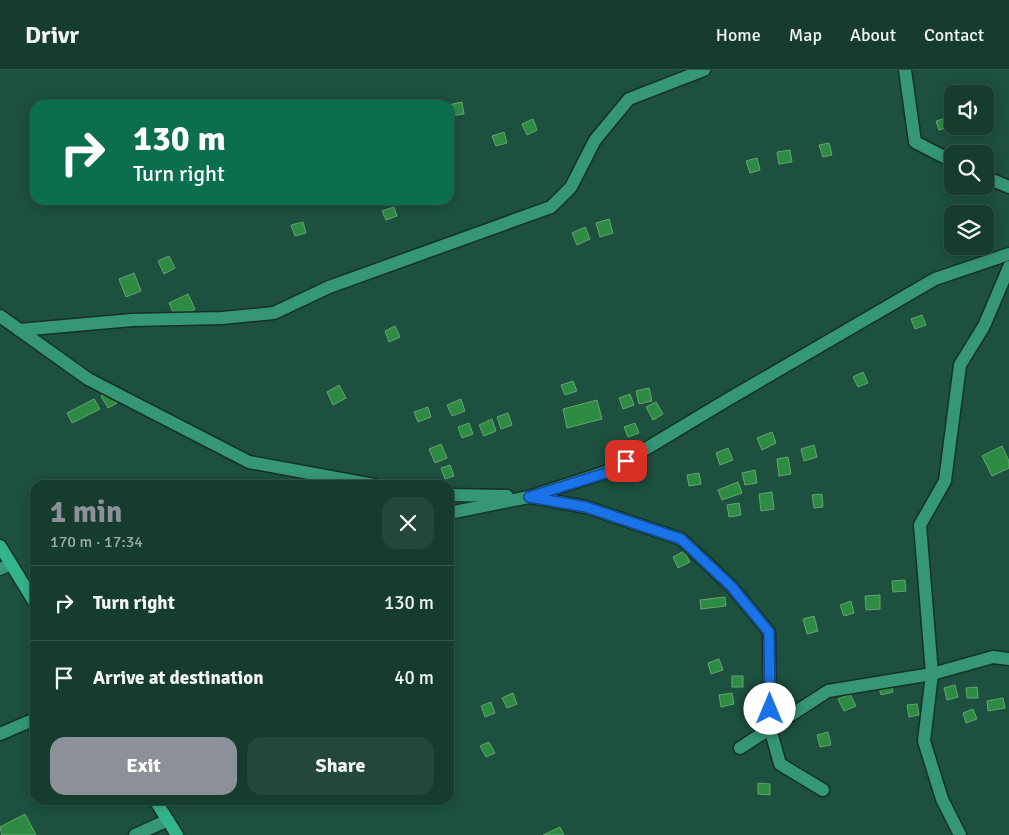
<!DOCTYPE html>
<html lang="en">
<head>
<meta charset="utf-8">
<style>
	:root { --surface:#163c2e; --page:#23473a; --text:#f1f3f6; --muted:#9eadaa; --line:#35564a; --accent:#8c9099 }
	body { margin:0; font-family:Signika,sans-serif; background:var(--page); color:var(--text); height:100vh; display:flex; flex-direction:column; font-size:19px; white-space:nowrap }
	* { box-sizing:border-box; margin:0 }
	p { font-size:16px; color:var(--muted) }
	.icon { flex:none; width:28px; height:28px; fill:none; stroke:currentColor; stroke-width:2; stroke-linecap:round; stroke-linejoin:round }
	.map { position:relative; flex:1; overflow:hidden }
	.side { position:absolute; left:30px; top:410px; width:424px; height:325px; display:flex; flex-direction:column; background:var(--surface); border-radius:15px; box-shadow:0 2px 12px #0003,0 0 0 1px var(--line) }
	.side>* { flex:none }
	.hud { position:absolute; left:30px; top:30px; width:424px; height:105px; border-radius:15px; box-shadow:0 2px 12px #0003,0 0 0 1px var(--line); background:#0b6e4f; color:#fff; overflow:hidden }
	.controls { position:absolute; left:944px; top:15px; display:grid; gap:10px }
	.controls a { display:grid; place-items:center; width:50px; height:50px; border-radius:10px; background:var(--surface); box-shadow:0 2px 12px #0003,0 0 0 1px var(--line); font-size:25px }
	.pin { position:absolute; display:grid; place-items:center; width:42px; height:42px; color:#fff; margin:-21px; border-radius:10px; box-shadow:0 2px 8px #0006 }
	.me { position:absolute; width:55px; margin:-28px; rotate:0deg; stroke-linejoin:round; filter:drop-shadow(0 0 4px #0008) }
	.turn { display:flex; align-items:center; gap:18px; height:105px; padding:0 20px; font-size:22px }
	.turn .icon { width:65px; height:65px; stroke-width:2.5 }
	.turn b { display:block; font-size:35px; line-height:42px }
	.round { display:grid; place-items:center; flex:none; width:52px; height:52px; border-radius:15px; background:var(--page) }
	.overview { display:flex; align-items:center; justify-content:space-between; height:85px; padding:0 20px }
	h1 { font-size:30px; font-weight:700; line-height:38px; color:var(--accent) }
	.primary-button { display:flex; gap:10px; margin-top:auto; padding:10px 20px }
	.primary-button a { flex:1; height:58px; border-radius:15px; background:var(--accent); color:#fff; font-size:20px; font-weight:700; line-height:58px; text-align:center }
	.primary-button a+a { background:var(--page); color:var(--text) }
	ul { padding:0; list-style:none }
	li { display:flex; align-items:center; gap:15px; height:75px; padding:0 20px; border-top:1px solid var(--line) }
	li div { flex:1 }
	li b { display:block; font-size:19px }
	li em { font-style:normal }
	header { display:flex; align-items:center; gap:30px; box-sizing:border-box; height:70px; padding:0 25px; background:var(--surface); border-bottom:1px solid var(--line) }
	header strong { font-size:24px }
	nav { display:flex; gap:28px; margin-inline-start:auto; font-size:18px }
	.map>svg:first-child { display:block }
</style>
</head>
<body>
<header>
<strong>Drivr</strong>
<nav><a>Home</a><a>Map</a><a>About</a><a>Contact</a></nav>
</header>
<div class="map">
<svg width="1009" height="765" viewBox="0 0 1009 765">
	<rect width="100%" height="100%" fill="#1d503e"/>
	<g fill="#2e8b44" stroke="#65a46e">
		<path d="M960,17V24H952V29H947V18Z"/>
		<path d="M462,32L464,44L450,46L448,35Z"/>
		<path d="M949,47L952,56L939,60L936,51Z"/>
		<path d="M533,49L537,60L527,65L522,54Z"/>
		<path d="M504,62L507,73L496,76L492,66Z"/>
		<path d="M829,73L832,85L823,87L819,75Z"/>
		<path d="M790,80L792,92L779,94L777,82Z"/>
		<path d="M757,88L760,100L750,103L746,91Z"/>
		<path d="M394,137L397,146L386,150L382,141Z"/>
		<path d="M609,149L613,163L600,167L596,153Z"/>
		<path d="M303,152L306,163L295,166L291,155Z"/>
		<path d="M585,157L590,169L577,175L572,163Z"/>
		<path d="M169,186L175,198L164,204L158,191Z"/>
		<path d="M134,203L141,221L126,227L119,209Z"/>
		<path d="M188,224L195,239L176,248L169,233Z"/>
		<path d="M922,245L926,255L915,259L911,249Z"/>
		<path d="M395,256L400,267L389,272L385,261Z"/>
		<path d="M863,302L868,313L858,317L853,307Z"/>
		<path d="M573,311L577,321L565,325L561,315Z"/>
		<path d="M339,315L346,328L333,335L327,322Z"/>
		<path d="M649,318L652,331L639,334L636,321Z"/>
		<path d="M110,321L117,333L108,338L101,326Z"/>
		<path d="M630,324L634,335L623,339L619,328Z"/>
		<path d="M94,329L100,339L72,353L67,343Z"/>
		<path d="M461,329L465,341L452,346L447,335Z"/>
		<path d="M597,330L602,349L567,358L563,339Z"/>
		<path d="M656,332L663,344L653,350L646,337Z"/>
		<path d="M428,337L431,347L418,352L414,342Z"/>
		<path d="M508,343L512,355L501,359L497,347Z"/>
		<path d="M492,349L496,361L484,366L479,355Z"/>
		<path d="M469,353L473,364L462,368L458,357Z"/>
		<path d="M635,353L639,363L628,367L624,357Z"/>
		<path d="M772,362L776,373L762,380L757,368Z"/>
		<path d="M441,374L447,388L435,393L429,379Z"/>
		<path d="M814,375L817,387L804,391L801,379Z"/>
		<path d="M1002,376L1009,391V398L992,406L982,386Z"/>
		<path d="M728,378L733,390L720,395L716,383Z"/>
		<path d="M788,387L791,404L779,406L777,389Z"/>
		<path d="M450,395L454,406L445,409L441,398Z"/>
		<path d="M755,400L757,413L745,415L742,403Z"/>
		<path d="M699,403L701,414L689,416L687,405Z"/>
		<path d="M738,412L742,423L722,430L718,420Z"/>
		<path d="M772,422L774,439L761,441L759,424Z"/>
		<path d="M822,424L823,437L814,438L812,425Z"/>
		<path d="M739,433L741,445L729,447L727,435Z"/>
		<path d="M684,481L690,492L678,498L673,487Z"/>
		<path d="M905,510L906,521L893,522L892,511Z"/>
		<path d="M880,525V539L866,540L865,526Z"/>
		<path d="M725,527L726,536L701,539L700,530Z"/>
		<path d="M851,531L854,543L844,546L840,535Z"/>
		<path d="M814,546L818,561L807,564L803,549Z"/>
		<path d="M719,589L723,600L711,604L708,593Z"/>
		<rect x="732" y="606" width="11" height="11"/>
		<path d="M891,610L893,622L881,625L878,613Z"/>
		<path d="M955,615L958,627L947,630L944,618Z"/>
		<path d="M977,617L978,628H967L966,618Z"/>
		<path d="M513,623L517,634L507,638L502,628Z"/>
		<path d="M732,623L734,634L721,637L719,625Z"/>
		<path d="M850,624L856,636L844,641L838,629Z"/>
		<path d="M1003,628L1005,638L988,641L987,631Z"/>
		<path d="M491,632L495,643L485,647L481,636Z"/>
		<path d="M917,634L919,645L909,647L907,635Z"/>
		<path d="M973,639L977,649L966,653L963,643Z"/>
		<path d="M828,662L831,675L820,677L817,665Z"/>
		<path d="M489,672L495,683L486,687L480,676Z"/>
		<path d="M758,713L770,714V725L758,724Z"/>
		<path d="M25,744L36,765H2L0,757Z"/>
		<path d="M560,757L564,765H543Z"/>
	</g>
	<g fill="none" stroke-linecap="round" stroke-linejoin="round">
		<defs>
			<g id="street">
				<path d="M905,0L915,72L952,91"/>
				<path d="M985,107L1009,117"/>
				<path d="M0,246L88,309L249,392L374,415"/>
				<path d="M19,260L132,250L222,248L274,243L329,217L551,137L571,117L595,70L629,29L704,0"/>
				<path d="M449,425L507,426"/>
				<path d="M531,427L586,437L681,469L731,516L769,562L770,658L780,694L823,720"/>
				<path d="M449,443L529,427L609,401L727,330L935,209L1009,184"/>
				<path d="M0,499L11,494"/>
				<path d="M0,664L35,649"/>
				<path d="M740,678L828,621L932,604L993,587L1009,589"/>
				<path d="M135,765L168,750"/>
				<path d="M960,765L942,729L924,671L932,604L920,455L945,411L960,295L984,256L1009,197"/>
			</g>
			<g id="primary">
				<path d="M0,476L35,533"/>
				<path d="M155,730L177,765"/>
			</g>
		</defs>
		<use href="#street" stroke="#143227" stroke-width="15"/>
		<use href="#primary" stroke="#143227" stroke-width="15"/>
		<use href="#street" stroke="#359777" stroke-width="12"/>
		<use href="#primary" stroke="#33b48d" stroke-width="12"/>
	</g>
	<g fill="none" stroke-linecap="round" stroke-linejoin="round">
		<defs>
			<path id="route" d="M626,391L609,402L529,427L586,437L681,469L731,516L769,562L770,639"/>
		</defs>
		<use href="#route" stroke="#114b97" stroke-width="12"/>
		<use href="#route" stroke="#1a73e8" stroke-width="9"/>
	</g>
</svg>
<div class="controls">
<a><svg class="icon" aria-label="sound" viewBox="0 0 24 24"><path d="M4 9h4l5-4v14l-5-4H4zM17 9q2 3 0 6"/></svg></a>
<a><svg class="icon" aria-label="search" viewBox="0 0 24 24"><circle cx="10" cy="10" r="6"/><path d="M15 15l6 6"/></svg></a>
<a><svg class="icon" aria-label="layers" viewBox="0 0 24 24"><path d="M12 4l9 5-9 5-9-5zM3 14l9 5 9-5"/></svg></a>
</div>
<div class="pin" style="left:626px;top:391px;background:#d93025"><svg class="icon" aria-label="arrive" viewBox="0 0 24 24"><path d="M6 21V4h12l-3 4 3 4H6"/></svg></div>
<svg class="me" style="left:770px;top:639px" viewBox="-20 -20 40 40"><circle r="19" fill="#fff"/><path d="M0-13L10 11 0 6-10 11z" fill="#1a73e8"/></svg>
<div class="hud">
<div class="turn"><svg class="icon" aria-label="right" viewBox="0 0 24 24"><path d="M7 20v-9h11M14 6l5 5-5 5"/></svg><div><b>130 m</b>Turn right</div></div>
</div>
<section class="side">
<div class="overview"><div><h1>1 min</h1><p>170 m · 17:34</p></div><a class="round"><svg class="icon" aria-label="close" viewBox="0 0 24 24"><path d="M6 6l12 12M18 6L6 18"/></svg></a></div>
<ul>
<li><svg class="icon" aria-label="right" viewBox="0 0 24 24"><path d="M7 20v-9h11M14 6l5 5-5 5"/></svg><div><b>Turn right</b></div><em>130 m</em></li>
<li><svg class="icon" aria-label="arrive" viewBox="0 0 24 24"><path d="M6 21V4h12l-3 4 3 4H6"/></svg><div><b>Arrive at destination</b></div><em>40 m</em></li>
</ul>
<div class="primary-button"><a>Exit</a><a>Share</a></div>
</section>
</div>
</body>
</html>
